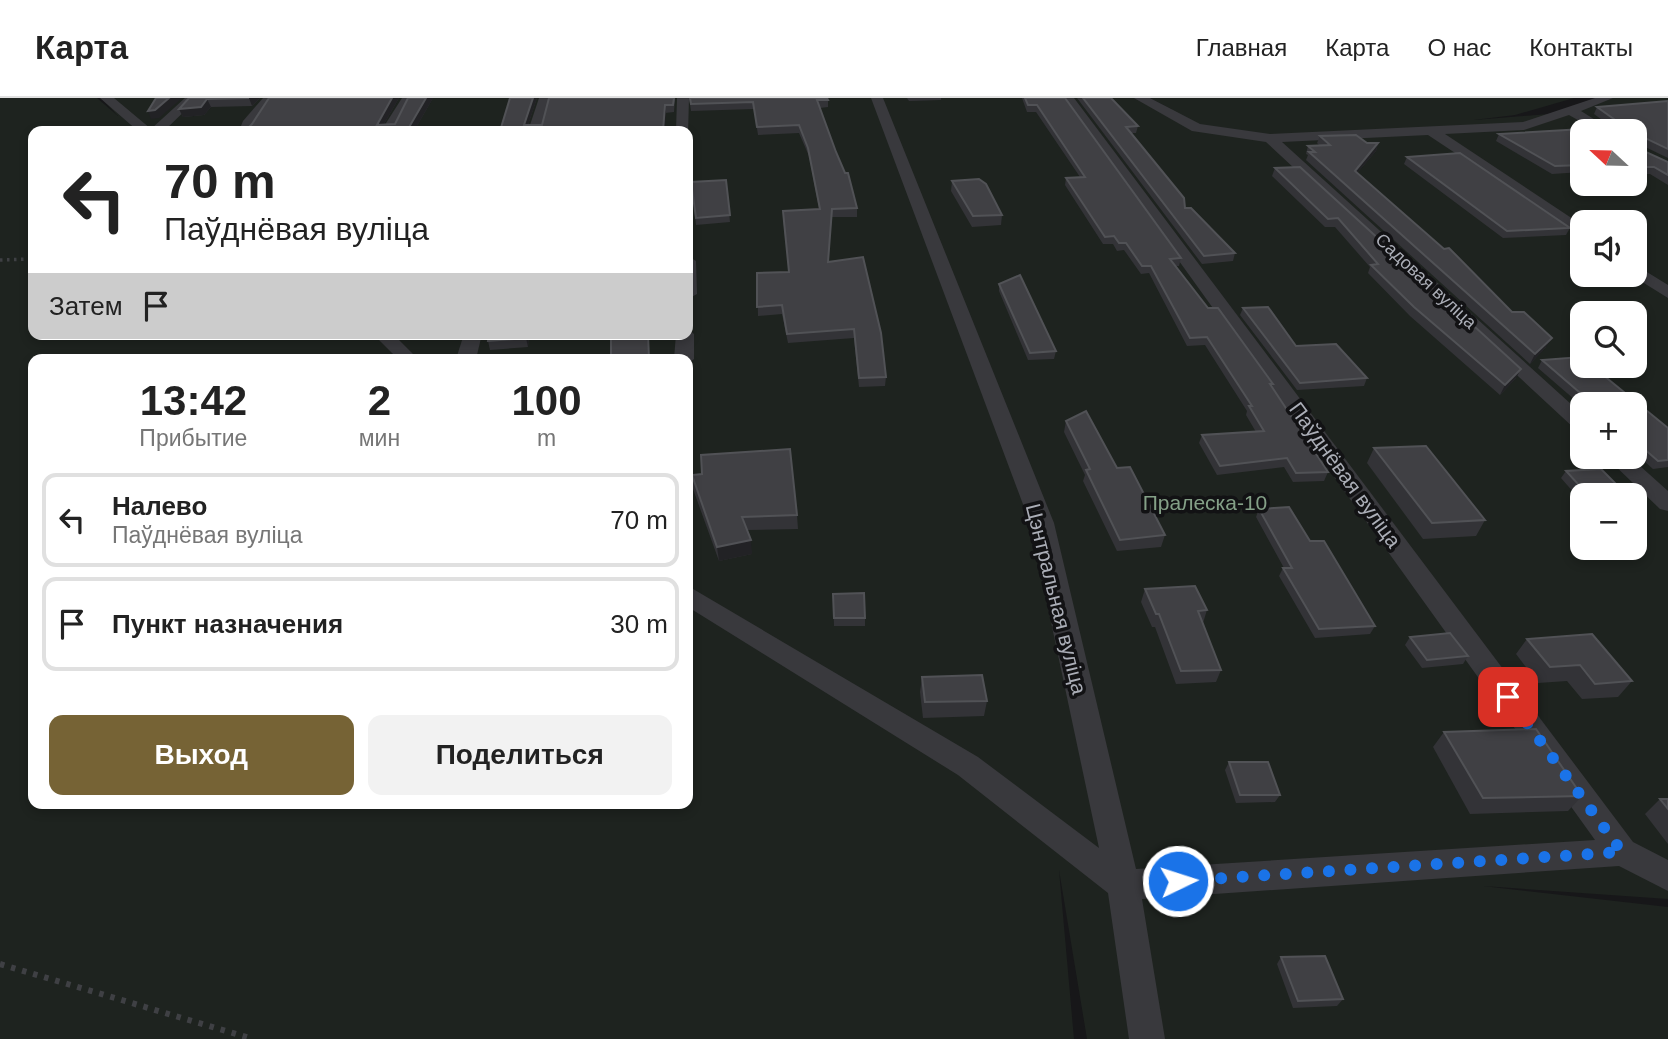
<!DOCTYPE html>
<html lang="ru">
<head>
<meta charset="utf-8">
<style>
	:root { --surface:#fff; --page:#f2f2f2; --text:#222; --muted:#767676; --line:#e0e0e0; --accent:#766335 }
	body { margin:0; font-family:Helvetica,sans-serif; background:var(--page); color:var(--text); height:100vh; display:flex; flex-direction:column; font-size:26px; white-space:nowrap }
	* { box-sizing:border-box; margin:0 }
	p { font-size:23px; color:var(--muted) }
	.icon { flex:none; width:38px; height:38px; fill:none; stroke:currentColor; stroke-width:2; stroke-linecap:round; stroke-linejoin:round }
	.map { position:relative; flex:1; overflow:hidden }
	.side { position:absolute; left:28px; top:256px; width:665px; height:455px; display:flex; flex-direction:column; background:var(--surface); border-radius:14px; box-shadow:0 4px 10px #0003 }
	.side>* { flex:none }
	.banner { position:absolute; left:28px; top:28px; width:665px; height:214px; border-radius:14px; box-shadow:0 4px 10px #0003; background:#fff; color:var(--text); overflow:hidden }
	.needle { width:46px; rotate:292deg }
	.controls { position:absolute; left:1570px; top:21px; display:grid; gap:14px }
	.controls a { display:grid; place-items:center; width:77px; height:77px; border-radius:14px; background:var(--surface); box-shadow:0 4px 10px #0003; font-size:35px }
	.pin { position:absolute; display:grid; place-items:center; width:60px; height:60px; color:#fff; margin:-30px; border-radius:14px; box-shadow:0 4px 10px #0006 }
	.me { position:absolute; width:77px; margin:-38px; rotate:86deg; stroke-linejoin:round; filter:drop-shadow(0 0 5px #0008) }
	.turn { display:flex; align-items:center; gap:24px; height:147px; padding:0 21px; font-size:32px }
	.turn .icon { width:91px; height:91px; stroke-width:2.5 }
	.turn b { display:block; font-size:49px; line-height:60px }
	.then { display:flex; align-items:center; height:66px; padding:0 21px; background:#0003; gap:14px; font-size:26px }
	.eta { display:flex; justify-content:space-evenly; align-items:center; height:119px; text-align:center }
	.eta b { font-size:42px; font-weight:700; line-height:49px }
	.primary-button { display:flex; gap:14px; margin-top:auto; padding:14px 21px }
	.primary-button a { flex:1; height:80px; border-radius:14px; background:var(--accent); color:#fff; font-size:28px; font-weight:700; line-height:80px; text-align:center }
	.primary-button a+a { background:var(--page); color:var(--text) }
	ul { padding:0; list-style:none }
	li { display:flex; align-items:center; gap:21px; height:94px; margin:0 14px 10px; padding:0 7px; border:4px solid var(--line); border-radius:14px }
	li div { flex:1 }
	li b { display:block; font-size:26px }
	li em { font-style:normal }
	header { display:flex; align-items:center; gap:42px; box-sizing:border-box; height:98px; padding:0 35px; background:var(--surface); border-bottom:2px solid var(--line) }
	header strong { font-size:33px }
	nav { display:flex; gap:38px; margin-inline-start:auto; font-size:24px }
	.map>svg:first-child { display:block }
</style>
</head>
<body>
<header>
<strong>Карта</strong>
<nav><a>Главная</a><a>Карта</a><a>О нас</a><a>Контакты</a></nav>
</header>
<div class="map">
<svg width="1668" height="941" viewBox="0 0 1668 941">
	<rect width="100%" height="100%" fill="#171719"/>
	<path fill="#1e231f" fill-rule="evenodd" d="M0,0H97L118,18L101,0H1147L1171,11L1150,0H1574L1515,17L1474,22L1573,14L1611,0H1668V801L1483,788L1668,809V941H1087L1059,772L1074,941H0ZM33,33H688V236H33ZM1582,33H1634V86H1582ZM1582,124H1634V177H1582ZM1582,215H1634V268H1582ZM33,261H688V705H33ZM1582,306H1634V359H1582ZM1582,397H1634V450H1582Z"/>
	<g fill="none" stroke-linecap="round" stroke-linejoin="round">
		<path stroke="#3f4044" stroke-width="3.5" stroke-dasharray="2.5 4.5" stroke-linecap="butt" d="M0,162L33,161"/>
		<path stroke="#3f4044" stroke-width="6" stroke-dasharray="4.5 7" stroke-linecap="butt" d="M0,866L253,941"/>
		<g fill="#39393d" fill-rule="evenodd">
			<path d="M100,0H114L151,31L185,0H198L164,33H138Z"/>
			<path d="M263,0H276L253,33H239L243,23Z"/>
			<path d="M402,0H414L395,33H381Z"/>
			<path d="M539,0H551L542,33H528Z"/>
			<path d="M677,0H689L688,36V33H676Z"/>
			<path d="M871,0H883L1054,425L1136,771L1595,742L1062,0H1074L1633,744L1668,762V793L1619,768L1142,801L1165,941H1129L1108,795L958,677L688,509V488L978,659L1099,750L1030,425Z"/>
			<path d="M1134,0H1150L1200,26L1270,36L1523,24L1595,0H1613L1581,13L1613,33H1597L1569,17L1524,32L1445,36L1582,127V139L1428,37L1282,44L1582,316V333L1575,331L1266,44L1192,33Z"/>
			<path d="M688,158L696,163L697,196L688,201Z"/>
			<path d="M1634,166L1668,187V200L1631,177H1634Z"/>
			<path d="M688,231L694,236V261L688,266V261H674L676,236H688Z"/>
			<path d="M373,236H393L418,261H398Z"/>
			<path d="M464,236H482L476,261H456Z"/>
			<path d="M1606,359H1630L1668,393V413L1660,411Z"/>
		</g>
	</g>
	<g fill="#333337">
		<path d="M189,0H260L252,8L211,9L204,17L183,19L179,11Z"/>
		<path d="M399,0L384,26H395L433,0L414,33H245L252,26Z"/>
		<path d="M537,0L528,27H542L549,0H675L674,14L500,33Z"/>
		<path d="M689,0L828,2V9L820,10L857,110V119H832L828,164L886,279L885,288L859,289L854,240L788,245L782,216L758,218L757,175L789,174L783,121L819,111L809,58L799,35L758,37L754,11L691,13Z"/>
		<path d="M907,0H941V2L909,3Z"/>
		<path d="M1022,0H1065L1181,160L1179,168H1176L1208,210L1273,286L1272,289L1328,374L1324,383L1293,384L1284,369L1217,377L1199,345L1202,337L1256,334L1246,317L1247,313L1205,247L1187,248L1149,175L1141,176L1124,152L1117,153L1113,146H1103L1065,87L1066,80L1080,79L1036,14H1027Z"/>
		<path d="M1077,0H1111L1138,28L1136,35H1131L1185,110L1235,155L1233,163L1202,166Z"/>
		<path d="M1668,3V60L1635,44V49L1668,64V87L1650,76H1634V33H1582V74L1552,76L1496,43L1499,36L1612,29L1594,16L1597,9Z"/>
		<path d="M1320,38L1367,45H1378L1376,53L1357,75L1546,249L1530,266L1306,62L1308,57L1306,56L1308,48L1319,47L1317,45Z"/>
		<path d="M1407,59L1570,130L1566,137L1503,140L1404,66Z"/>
		<path d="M1300,69L1516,280L1500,297L1410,218L1368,175L1370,169L1335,129H1325L1272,78L1275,70Z"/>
		<path d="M726,82L730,124L696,127L691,84Z"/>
		<path d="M952,83L1002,117L1001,127L972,129L951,93Z"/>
		<path d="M999,186L1056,253L1054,261L1028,262L999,193Z"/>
		<path d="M1243,210L1296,248L1367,280L1364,288L1297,292L1240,217Z"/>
		<path d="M489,236H529L528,249L490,252L488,243Z"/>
		<path d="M1581,259L1582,268H1592L1668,330V369L1653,371L1634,354V306H1582V308L1538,270L1542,262Z"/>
		<path d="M1066,323L1117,370L1165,437L1161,449L1117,453L1083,383L1085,377L1064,334Z"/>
		<path d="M1374,350L1485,422L1476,438L1423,441L1367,365Z"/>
		<path d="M1566,373L1624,394L1622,397H1582V404L1561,380Z"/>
		<path d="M692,377L797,417L798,431L747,432L752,456L719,463L693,391Z"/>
		<path d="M1259,411L1310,443L1375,528L1370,536L1315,540L1279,478L1283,470H1284L1256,419Z"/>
		<path d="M1145,491L1207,512L1203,525L1221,572L1216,584L1176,586L1155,529H1152L1141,504Z"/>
		<path d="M833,496L865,520V528H834Z"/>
		<path d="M1410,539L1468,558L1463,566L1422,570L1405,547Z"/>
		<path d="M1527,541L1632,583L1618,599L1582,601L1567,583L1538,585L1516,556Z"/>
		<path d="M922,579L987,603L984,618L923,620L920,594Z"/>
		<path d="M1444,634L1582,698L1568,713L1470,716L1433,649Z"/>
		<path d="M1229,664L1280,697L1275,704L1236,705L1225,672Z"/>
		<path d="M1660,701H1668V746L1645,716Z"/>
		<path d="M1281,859L1343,901L1337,908L1293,910L1277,866Z"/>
	</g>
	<g fill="#222225">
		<path d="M169,0H182L159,20L151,21L148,13Z"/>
		<path d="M249,0H260L252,8Z"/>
		<path d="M392,0H399L381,31L377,27Z"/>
		<path d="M426,0H433L414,33H409L408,31Z"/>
		<path d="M533,0H537L526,33L524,27Z"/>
		<path d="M207,1L211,9L204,17L183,19L179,11Z"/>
		<path d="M665,7L666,14L665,33H663Z"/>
		<path d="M1378,45L1376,53L1352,81L1355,73Z"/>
		<path d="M526,236H529L528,249L526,240Z"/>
		<path d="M1552,240L1546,249L1530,266L1535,256Z"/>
		<path d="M1521,271L1516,280L1500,297L1505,287Z"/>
		<path d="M751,442L752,456L719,463L717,449Z"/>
	</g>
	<g fill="#404044" stroke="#515256" stroke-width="2">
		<path d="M156,0H169L155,12L148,13Z"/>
		<path d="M189,0H249L207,1L201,9L179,11Z"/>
		<path d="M269,0H392L377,27L395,26L408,0H426L408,31L324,33H245L252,26Z"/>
		<path d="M510,0H533L524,27H542L549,0H674L673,7H665L663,33H500Z"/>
		<path d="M690,0H827L828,2H817L836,54L845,75H848L857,110L832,111L828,164L863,159L881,235L886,279L859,280L854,231L787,236L782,207L757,209V175L789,174L783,113L820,111L808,50L799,27L757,29L753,4L691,6Z"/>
		<path d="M1025,0H1065L1181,160L1170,161L1208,210H1218L1273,286H1270L1328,374L1296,375L1287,360L1220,368L1202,337L1264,333L1249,308H1252L1207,239L1190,240L1151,168H1142L1126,145H1119L1114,138L1105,139L1066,80L1085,79L1037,7H1028Z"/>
		<path d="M1083,0H1111L1138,28L1126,29L1184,100L1185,110H1191L1235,155L1204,158Z"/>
		<path d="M1668,3V51L1639,37L1635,39V49L1668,64V77L1654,69H1634V33H1582V67L1555,68L1499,36L1617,29L1618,24L1597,9Z"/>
		<path d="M1356,37L1367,45H1378L1355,73L1444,151L1449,150L1512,214H1524L1552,240L1535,256L1309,54H1315L1308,48L1330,47L1320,38Z"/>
		<path d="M1460,55L1570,130L1507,133L1407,59Z"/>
		<path d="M1300,69L1521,271L1505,287L1414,209L1371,167L1378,166L1338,120L1328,121L1275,70Z"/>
		<path d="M979,81L986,86L1002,117L973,118L952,83Z"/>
		<path d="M726,82L730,117L696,120L691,84Z"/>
		<path d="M1020,177L1056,253L1030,255L999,186Z"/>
		<path d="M1268,209L1296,248L1336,246L1367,280L1300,285L1243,210Z"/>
		<path d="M489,236H526V240L488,243Z"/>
		<path d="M611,236H648L649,261H611Z"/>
		<path d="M1581,259L1582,268H1592L1668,330V362L1658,363L1634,342V306H1593L1542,262Z"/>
		<path d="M1086,313L1117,370L1130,369L1165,437L1120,442L1086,372L1090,371L1066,323Z"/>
		<path d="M1426,348L1485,422L1432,425L1374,350Z"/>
		<path d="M790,351L797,417L742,419L751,442L717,449L692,377L702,376L701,357Z"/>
		<path d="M1601,371L1624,394L1587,396L1566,373Z"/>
		<path d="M1289,409L1310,443H1324L1375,528L1319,531L1283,470H1292L1259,411Z"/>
		<path d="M1195,488L1207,512L1198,513L1221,572L1181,573L1159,516H1156L1145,491Z"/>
		<path d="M864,495L865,520H834L833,496Z"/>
		<path d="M1450,535L1468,558L1427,562L1410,539Z"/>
		<path d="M1592,536L1632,583L1595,586L1580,567L1550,569L1527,541Z"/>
		<path d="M982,577L987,603L925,604L922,579Z"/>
		<path d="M1536,631L1582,698L1483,700L1444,634Z"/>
		<path d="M1229,664H1268L1280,697H1240Z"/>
		<path d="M1660,701H1668V711Z"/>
		<path d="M1325,858L1343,901L1298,903L1281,859Z"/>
	</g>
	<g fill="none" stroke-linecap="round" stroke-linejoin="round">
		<path stroke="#1a73e8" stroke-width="12" stroke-dasharray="0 21.6" d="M1178,783L1622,754L1508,599"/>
	</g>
	<g text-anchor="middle" stroke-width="7" stroke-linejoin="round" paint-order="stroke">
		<g font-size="18" fill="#abaeb7" stroke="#121214">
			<text transform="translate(1426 183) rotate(43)" y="6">Садовая вуліца</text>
		</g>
		<g font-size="21" fill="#abaeb7" stroke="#121214">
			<text transform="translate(1345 377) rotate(54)" y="7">Паўднёвая вуліца</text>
			<text transform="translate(1056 501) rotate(76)" y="7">Цэнтральная вуліца</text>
		</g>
		<g font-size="21" fill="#84a087" stroke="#121214">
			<text x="1205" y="412">Пралеска-10</text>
		</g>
	</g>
</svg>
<div class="controls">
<a><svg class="needle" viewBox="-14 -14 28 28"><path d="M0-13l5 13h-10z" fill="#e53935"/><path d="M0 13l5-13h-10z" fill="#767676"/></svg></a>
<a><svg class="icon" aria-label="sound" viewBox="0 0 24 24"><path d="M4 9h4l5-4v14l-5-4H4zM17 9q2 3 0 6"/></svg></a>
<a><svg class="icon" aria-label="search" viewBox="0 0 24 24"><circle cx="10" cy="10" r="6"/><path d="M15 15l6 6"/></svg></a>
<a>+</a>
<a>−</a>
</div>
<div class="pin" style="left:1508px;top:599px;background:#d93025"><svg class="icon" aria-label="arrive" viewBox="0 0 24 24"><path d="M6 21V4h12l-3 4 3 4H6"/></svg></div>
<svg class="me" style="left:1178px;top:783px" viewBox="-20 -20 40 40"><circle r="17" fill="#1a73e8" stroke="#fff" stroke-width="3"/><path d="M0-11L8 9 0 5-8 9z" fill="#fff"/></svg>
<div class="banner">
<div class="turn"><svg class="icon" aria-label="left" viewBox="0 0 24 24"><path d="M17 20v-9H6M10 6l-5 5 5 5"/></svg><div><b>70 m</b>Паўднёвая вуліца</div></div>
<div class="then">Затем<svg class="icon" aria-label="arrive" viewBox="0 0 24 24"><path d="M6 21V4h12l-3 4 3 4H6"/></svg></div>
</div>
<section class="side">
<div class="eta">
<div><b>13:42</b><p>Прибытие</p></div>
<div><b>2</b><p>мин</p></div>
<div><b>100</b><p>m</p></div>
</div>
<ul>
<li><svg class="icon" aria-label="left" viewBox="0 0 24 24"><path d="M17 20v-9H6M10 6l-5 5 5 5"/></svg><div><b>Налево</b><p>Паўднёвая вуліца</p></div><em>70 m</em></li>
<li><svg class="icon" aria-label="arrive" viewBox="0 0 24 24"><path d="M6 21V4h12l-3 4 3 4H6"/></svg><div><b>Пункт назначения</b></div><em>30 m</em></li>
</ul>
<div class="primary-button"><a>Выход</a><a>Поделиться</a></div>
</section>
</div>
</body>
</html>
